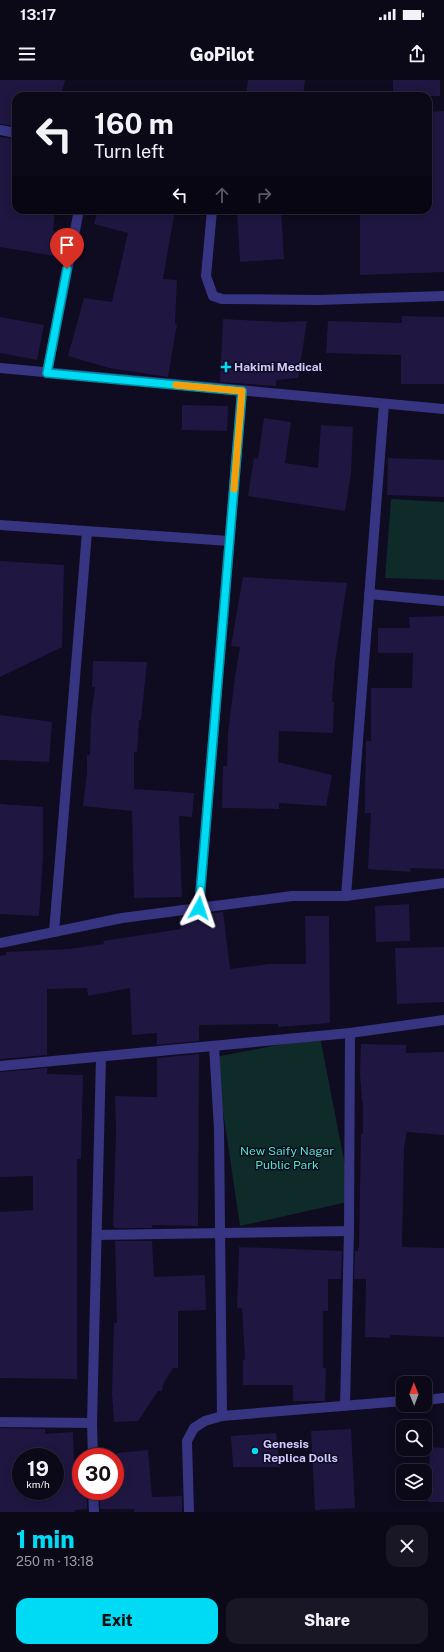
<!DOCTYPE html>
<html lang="en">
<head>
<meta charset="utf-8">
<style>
	:root { --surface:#0b0818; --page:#191625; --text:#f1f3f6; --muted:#9a9aa2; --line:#2b2937; --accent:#00dbf5 }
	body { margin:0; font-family:"Public Sans",sans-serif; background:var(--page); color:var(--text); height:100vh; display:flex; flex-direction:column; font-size:15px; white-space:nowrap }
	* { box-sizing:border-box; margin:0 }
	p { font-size:13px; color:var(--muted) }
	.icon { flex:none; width:22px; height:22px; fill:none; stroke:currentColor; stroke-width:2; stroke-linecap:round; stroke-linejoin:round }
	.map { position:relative; height:1432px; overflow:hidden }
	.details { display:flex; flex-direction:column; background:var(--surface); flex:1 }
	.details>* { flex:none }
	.guide { position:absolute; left:12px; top:12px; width:420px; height:122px; border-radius:12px; box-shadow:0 2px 10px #0003,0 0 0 1px var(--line); background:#0b0818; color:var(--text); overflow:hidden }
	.needle { width:26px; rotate:359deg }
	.buttons { position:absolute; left:396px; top:1296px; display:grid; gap:8px }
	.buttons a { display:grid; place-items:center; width:36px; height:36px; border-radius:8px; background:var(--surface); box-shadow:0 2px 10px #0003,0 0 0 1px var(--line); font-size:20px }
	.speed { position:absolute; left:12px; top:1368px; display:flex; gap:8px; font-size:20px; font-weight:700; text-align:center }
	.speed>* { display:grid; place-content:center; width:52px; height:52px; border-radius:50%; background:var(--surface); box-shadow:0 2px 10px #0003,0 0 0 1px var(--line); line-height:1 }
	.speed small { font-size:10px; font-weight:400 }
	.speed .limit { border:6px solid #d22; background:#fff; color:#111 }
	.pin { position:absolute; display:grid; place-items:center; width:34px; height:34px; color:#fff; margin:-41px -17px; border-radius:50% 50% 50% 0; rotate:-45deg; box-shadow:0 0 4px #0007 }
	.pin .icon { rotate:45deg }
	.me { position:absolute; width:44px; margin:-22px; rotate:5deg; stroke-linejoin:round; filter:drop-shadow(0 0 3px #0008) }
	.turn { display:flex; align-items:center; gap:14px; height:84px; padding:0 16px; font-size:18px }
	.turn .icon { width:52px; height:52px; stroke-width:2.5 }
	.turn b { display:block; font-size:28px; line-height:34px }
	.lanes { display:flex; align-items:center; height:38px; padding:0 16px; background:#0003; justify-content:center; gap:20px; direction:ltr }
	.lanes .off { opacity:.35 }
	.round { display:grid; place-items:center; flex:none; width:42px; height:42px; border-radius:12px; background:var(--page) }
	.overview { display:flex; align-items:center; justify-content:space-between; height:68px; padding:0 16px }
	h1 { font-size:24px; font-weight:800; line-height:30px; color:var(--accent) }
	.primary-button { display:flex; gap:8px; margin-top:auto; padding:8px 16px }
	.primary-button a { flex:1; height:46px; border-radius:12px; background:var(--accent); color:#111; font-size:16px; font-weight:800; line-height:46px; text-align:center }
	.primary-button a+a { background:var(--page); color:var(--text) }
	.status { display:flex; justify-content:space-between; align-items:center; height:28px; padding:0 20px; background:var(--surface); direction:ltr }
	.status svg { height:11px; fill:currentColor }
	header { display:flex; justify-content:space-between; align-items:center; height:52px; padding:0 16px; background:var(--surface); font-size:18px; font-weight:800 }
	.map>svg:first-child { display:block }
</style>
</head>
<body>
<div class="status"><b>13:17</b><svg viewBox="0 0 49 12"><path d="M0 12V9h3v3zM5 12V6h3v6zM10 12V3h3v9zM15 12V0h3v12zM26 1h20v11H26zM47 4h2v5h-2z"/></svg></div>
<header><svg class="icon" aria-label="menu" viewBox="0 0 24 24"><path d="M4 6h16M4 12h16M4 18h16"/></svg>GoPilot<svg class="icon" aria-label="share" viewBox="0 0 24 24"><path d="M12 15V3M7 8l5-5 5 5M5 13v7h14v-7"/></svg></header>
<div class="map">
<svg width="444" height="1432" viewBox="0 0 444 1432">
	<rect width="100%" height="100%" fill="#0f0b20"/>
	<g fill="#0e2a29">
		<path d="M391,419L444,422V500L385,498Z"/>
		<path d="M320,957L352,1121L240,1146L215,977Z"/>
	</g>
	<g fill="#1f1741" fill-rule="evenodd">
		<path d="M0,0H65L61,16H16V46L0,44Z"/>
		<path d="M248,0H305L303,16H246Z"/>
		<rect x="393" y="0" width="47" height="16"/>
		<path d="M444,31V192L360,195V130H428V32Z"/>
		<path d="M0,57L16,59V130H55L53,151L59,152L55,176L0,167Z"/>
		<path d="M98,130H175L163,199L177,200L175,243L177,244L168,297L109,288L68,276L84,218L112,222L128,153L94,144Z"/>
		<path d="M237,130H281L284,179L240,182Z"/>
		<path d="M402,236L444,237V304H401V275L326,273L328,241L402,243Z"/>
		<path d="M0,237L44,245L37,280L0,273Z"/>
		<path d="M223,239L282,242L307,241L298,298L276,300V306L220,302Z"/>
		<path d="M182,325L228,326L227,351L182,350Z"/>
		<path d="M264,338L291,342L285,383L318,388L321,345L353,347L351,393L345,431L248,416L254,378L258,379Z"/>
		<path d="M388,378L444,380V417L387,415Z"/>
		<path d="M0,481L64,485L62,567L0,597Z"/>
		<path d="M243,497L347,503L335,582L332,622H334L333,653L279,651L278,682L332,695L326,726L279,723V729L222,728L223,686H227L228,653L235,597L240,567L231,566Z"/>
		<path d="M444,536V789L410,788L411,792L368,789L371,733H365V714L366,661H371V608H412L413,573H378V548H410L409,537Z"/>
		<path d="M93,581L147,582L141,640H139L137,672H134V709L194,713L192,737L179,736L182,817L134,818L132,731L83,726L87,692V675H90L91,637L95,607H92Z"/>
		<path d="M0,635L52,642L49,682L0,680Z"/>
		<path d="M0,724L43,727V777L39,836L0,834Z"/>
		<path d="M409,824L410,861L376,862L375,826Z"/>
		<path d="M223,832L230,889L269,884H306L305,836H329L330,943L278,947V944L199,945V961L157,965V953L132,955L130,908L88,916L87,908L47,909V975L0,979V876L6,875V872L69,869L104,864L103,861L181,849L179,837Z"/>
		<path d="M444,867V922L397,924L395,868Z"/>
		<path d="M361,964L406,965V973L444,972V1055L407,1052L404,1068L402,1167L444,1168V1257L390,1255V1258L365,1257L366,1199H354L355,1171H358V1168H359L361,1054H363V1021H362L360,994Z"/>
		<path d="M199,974L198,1146L152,1145V1148H114L113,1145L116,1051L115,1016L157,1017V978Z"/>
		<path d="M47,988V994L83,995L81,1079H77V1299L0,1298V1132L33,1130V1096L0,1097V992Z"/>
		<path d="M115,1161H152L154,1197L205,1195L206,1230L178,1231V1288H173L163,1304L162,1311H158L138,1341L114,1342L112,1314L114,1243H117Z"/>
		<path d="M239,1167L342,1171L341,1199H328V1231H323V1288H326L325,1321H293V1305H243V1280H245L242,1228H237Z"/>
		<path d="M0,1348L45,1349V1354L73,1352L75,1411H87V1429L74,1430L75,1432H0ZM21,1377H55V1411H21Z"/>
		<path d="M351,1349L355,1428L315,1430L311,1351Z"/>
		<path d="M276,1353L280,1387H233L231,1356Z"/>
		<path d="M430,1367L444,1368V1422H428Z"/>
		<path d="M148,1370L152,1417L182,1416V1432H134V1429H100V1411H115V1402H119L117,1373Z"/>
	</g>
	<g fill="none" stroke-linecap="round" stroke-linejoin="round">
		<g stroke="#373481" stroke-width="10">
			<path d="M0,50L16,53"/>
			<path d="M212,130L206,196L213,216L222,219L317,220L444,216"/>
			<path d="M0,288L444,329"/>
			<path d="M47,293L79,130"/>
			<path d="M0,445L229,461"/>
			<path d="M369,514L444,521"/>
			<path d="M346,816L384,324"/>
			<path d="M199,828L242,311"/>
			<path d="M54,852L87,452"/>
			<path d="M0,863L122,838L292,816H346L444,803"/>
			<path d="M214,966L219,1049L222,1336"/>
			<path d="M0,986L350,953L444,940"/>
			<path d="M97,1155L349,1151"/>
			<path d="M425,1320L444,1318"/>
			<path d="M345,1326L349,1151L350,953"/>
			<path d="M0,1342L92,1343"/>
			<path d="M93,1377L92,1343L101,977"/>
			<path d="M93,1411L94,1432"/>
			<path d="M189,1432L187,1361L194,1348L205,1341L222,1336L403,1321"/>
		</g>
	</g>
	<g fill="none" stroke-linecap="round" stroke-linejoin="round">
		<defs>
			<path id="route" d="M67,189L47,293L242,311L199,828"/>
		</defs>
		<use href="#route" stroke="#008e9f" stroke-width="10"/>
		<use href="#route" stroke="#00dbf5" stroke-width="7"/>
		<path stroke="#f59e0b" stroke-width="7" d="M176,305L242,311L234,409"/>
	</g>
	<g fill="#00dbf5" stroke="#0f0b20" stroke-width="1.5">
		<path d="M224 281h4v4h4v4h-4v4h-4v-4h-4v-4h4z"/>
		<circle cx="255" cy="1371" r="4"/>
	</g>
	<g text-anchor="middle" stroke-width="3" stroke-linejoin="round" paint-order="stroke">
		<g font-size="12" font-weight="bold" fill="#d0caff" stroke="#0f0b20" text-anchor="start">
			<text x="234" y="291">Hakimi Medical</text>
			<text x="263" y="1368">Genesis<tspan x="263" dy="14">Replica Dolls</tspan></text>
		</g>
		<g font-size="12" fill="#51e4c0" stroke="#0f0b20">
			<text x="287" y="1075">New Saify Nagar<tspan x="287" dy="14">Public Park</tspan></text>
		</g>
	</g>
</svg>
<div class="buttons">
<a><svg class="needle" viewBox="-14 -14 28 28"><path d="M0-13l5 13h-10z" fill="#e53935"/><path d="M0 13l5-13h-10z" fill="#9a9aa2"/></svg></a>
<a><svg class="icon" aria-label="search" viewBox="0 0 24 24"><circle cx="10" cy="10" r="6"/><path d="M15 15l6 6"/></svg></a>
<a><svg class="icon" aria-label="layers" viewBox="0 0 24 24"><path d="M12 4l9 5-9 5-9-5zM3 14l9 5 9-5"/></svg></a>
</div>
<div class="speed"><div>19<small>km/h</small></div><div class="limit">30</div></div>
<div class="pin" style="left:67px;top:189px;background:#d93025"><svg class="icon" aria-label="arrive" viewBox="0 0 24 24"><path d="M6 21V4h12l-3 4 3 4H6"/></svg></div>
<svg class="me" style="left:199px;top:828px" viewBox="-20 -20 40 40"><path d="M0-17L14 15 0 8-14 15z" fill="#00dbf5" stroke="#fff" stroke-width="4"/></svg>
<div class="guide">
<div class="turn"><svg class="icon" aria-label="left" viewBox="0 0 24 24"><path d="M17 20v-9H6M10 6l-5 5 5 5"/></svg><div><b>160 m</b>Turn left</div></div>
<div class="lanes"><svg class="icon" aria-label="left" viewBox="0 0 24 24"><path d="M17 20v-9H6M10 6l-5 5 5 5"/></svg><svg class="icon off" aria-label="ahead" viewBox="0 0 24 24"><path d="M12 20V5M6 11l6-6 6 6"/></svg><svg class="icon off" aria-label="right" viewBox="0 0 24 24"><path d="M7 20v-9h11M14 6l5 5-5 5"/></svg></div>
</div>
</div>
<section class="details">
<div class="overview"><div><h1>1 min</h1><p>250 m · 13:18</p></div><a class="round"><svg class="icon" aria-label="close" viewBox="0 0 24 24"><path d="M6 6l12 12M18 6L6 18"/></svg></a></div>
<div class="primary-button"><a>Exit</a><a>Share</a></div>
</section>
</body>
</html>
